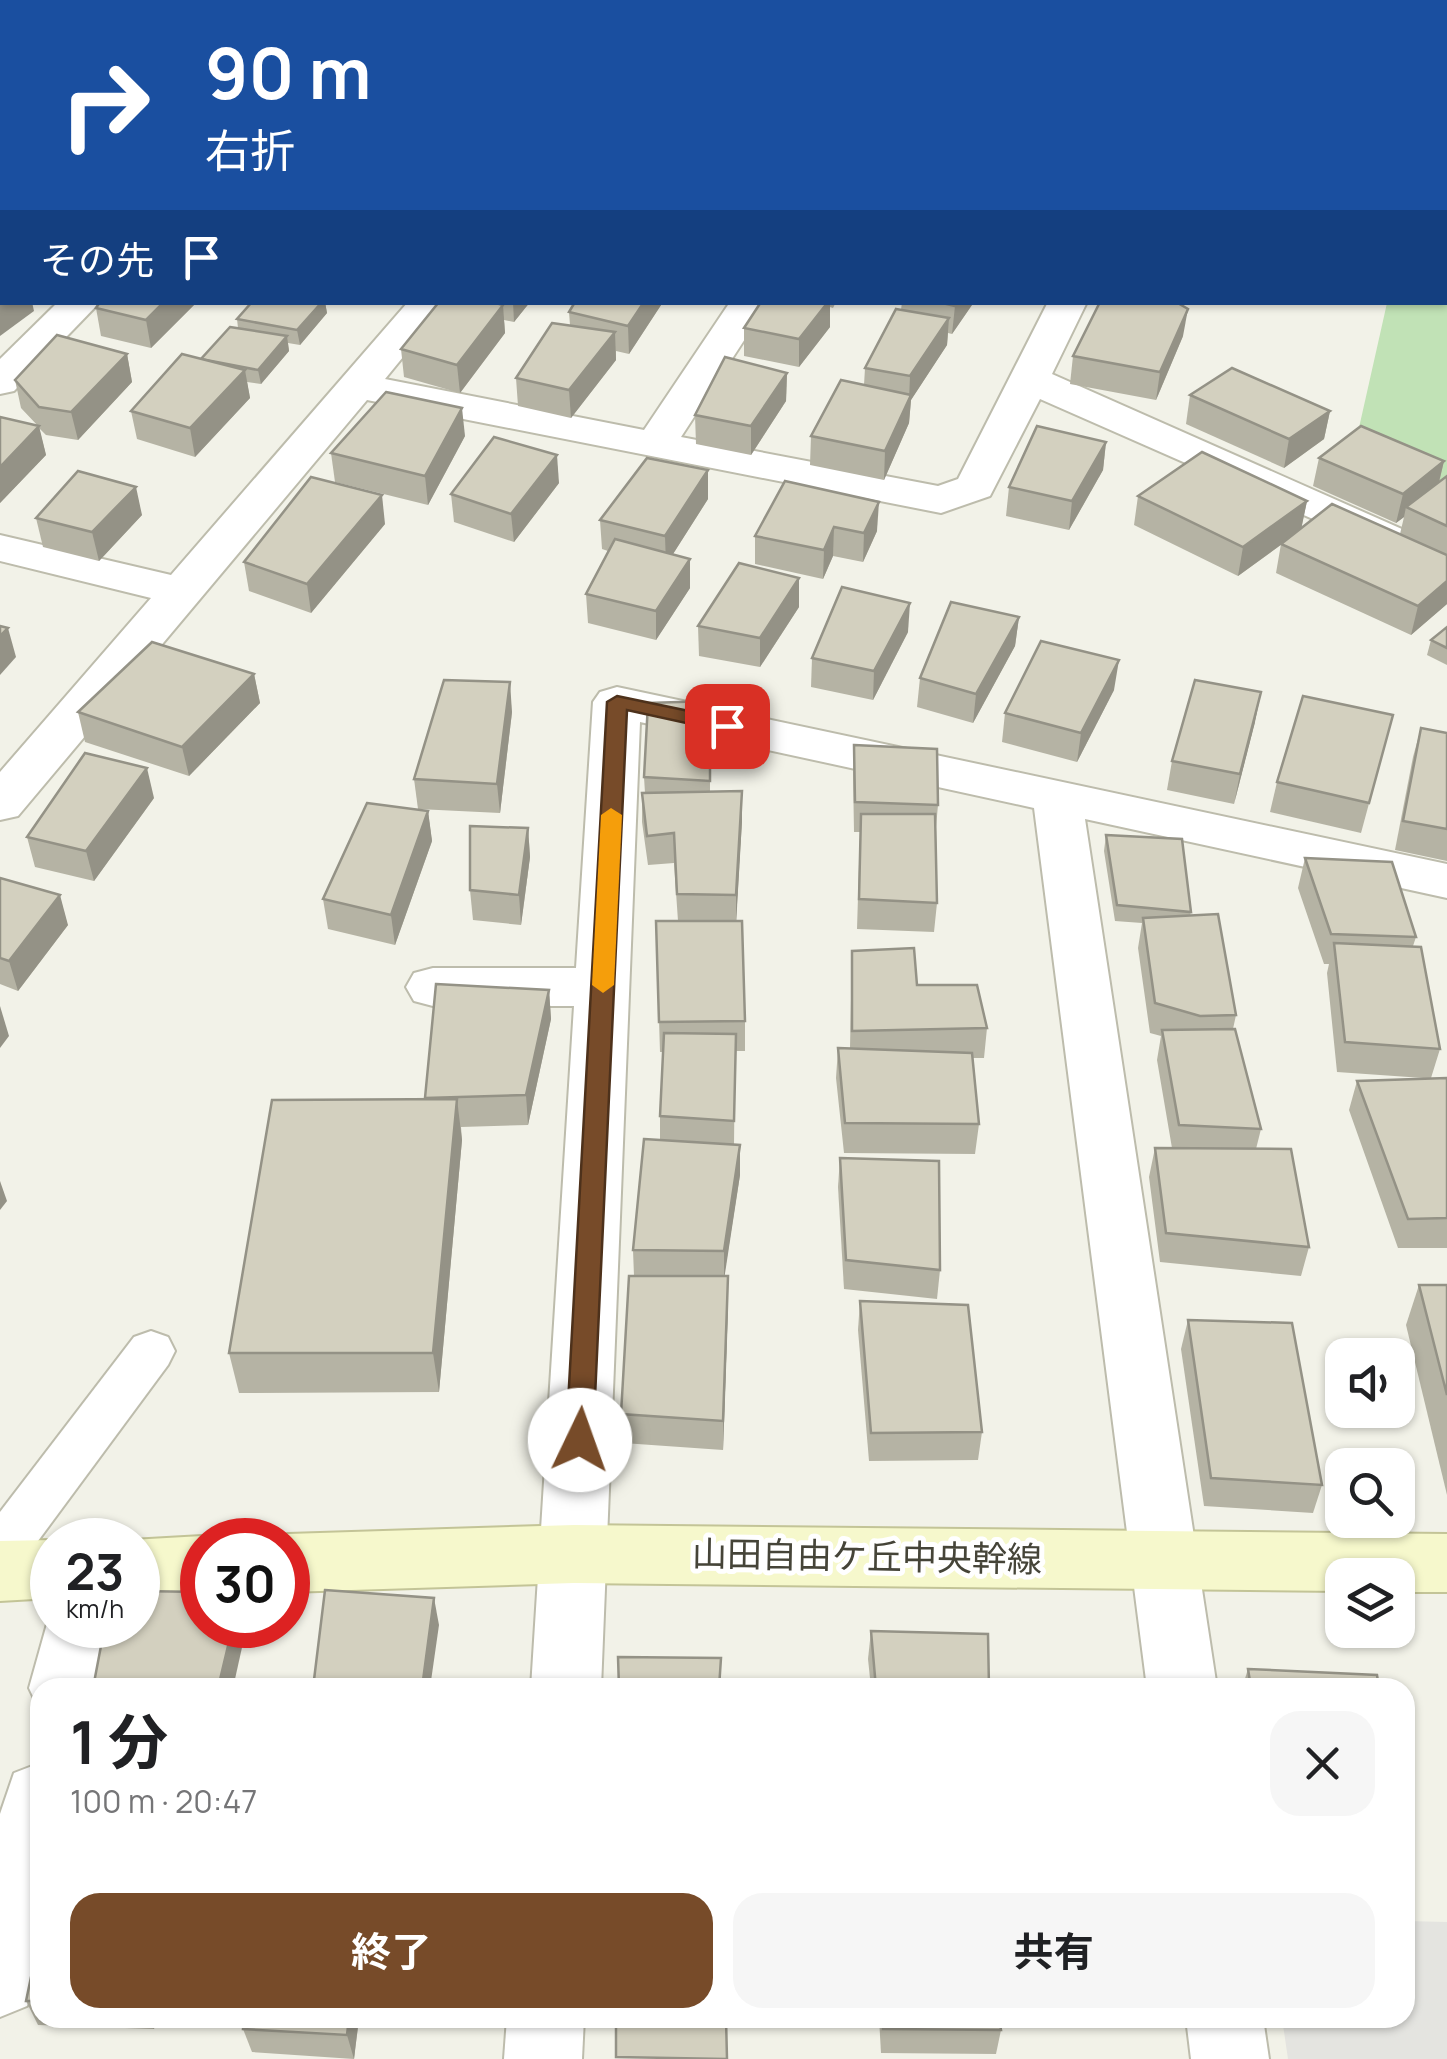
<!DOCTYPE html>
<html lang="ja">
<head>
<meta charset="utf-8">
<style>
	:root { --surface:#fff; --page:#f6f6f6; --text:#202124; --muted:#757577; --accent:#774b29 }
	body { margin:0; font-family:Manrope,"Noto Sans JP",sans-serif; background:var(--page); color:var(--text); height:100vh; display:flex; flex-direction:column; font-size:38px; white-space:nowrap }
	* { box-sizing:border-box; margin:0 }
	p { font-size:32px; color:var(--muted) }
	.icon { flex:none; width:55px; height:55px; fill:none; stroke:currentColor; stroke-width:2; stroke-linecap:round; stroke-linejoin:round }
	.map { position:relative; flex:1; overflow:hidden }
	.side { position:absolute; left:30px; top:1678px; width:1385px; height:350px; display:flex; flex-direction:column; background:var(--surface); border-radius:30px; box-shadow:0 2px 8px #0004 }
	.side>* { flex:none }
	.hud { position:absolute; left:0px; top:0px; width:1448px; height:305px; box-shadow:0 2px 8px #0004; background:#1a4fa0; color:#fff; overflow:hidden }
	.fabs { position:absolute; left:1325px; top:1338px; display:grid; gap:20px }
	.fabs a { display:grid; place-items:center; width:90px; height:90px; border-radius:20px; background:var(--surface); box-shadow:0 2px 8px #0004; font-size:50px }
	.speed { position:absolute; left:30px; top:1518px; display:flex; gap:20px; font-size:50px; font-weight:700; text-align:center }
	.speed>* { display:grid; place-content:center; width:130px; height:130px; border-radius:50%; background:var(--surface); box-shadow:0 2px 8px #0004; line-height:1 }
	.speed small { font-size:25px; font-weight:400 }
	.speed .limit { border:15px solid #d22; background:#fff; color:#111 }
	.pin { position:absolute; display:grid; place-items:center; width:85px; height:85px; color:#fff; margin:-42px; border-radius:20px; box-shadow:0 5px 15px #0006 }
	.me { position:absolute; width:110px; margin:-55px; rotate:3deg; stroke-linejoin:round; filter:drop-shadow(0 0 8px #0008) }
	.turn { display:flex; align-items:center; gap:35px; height:210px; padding:0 40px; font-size:45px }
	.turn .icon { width:130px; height:130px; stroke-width:2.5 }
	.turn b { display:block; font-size:70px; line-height:85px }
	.then { display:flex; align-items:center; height:95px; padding:0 40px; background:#0003; gap:20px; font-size:38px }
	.round { display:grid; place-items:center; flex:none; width:105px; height:105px; border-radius:30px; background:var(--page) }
	.overview { display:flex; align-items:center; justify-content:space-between; height:170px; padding:0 40px }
	h1 { font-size:60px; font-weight:700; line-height:75px }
	.cta { display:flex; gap:20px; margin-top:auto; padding:20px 40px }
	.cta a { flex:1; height:115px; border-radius:30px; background:var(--accent); color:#fff; font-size:40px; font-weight:700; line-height:115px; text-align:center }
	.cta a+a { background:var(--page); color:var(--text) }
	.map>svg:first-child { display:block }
</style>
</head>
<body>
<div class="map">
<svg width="1447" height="2059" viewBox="0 0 1447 2059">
	<rect width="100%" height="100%" fill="#f2f2e8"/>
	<path fill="#c1e2b6" d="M1445,116H1447V486L1354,450L1387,303L1445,302Z"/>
	<path fill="#e4e4e0" d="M1405,1921L1447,1922V2059H1288L1282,2018H1405Z"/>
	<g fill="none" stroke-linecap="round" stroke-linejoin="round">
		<defs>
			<path id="lane" d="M151,1331L168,1337L175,1351L168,1365L18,1568L0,1575V1512L134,1337Z"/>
			<g id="street">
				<rect x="1445" y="97" width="2" height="20"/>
				<rect x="0" y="254" width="2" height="23"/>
				<path d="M58,302H100L14,391L0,394V359Z"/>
				<path d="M408,302H448L385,379L644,430L730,302H769L681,437L938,486L958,479L1048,302H1087L1052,374L1447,549V578L1040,399L990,496L941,513L367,400L18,816L0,820V772L151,598L0,561V535L171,575Z"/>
				<path d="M617,687L1447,864V898L1085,819L1217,1688H1147L1034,808L640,722L601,1688H531L574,1006H433L414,1001L406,987L414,973L433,968H576L593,702L600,692Z"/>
				<path d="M52,1606V1625H112L99,1688H40V1711L29,1688Z"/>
				<path d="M40,1763V1970L27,2006L0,2017V1814L14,1773Z"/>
				<path d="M507,2018H584L582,2059H504Z"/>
				<path d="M1186,2018H1263L1269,2059H1191Z"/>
			</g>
			<g id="secondary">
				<path d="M574,1525L1447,1534V1592H1398V1575H1342V1591L574,1583L288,1592V1540H271L288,1534Z"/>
				<path d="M202,1536L214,1540H202V1594L138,1596V1540H131Z"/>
				<path d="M53,1540L52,1598L0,1601V1541Z"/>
			</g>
		</defs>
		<use href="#lane" stroke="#bdbcac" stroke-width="4"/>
		<use href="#street" stroke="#bdbcac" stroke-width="4"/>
		<use href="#secondary" stroke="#c3c497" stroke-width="4"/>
		<path stroke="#bdbb9f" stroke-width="4" stroke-dasharray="4 4" stroke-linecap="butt" d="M364,0L374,2"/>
		<use href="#lane" fill="#fff" fill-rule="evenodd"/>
		<use href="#street" fill="#fff" fill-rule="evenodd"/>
		<use href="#secondary" fill="#f6f8cc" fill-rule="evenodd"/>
	</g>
	<g fill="#b5b3a4">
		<path d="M424,0H487L484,2H425Z"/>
		<path d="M2,190V251L0,250V211H2L0,192Z"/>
		<path d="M100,302H197L151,348L101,336L96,308Z"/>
		<path d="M252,302H325L327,313L300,345L288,343L289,351L261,384L247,382L250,398L195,457L137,439L131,411L201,359L238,328L237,319Z"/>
		<path d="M439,302H530L514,322L504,320L505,333L460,393L404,377L401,349Z"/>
		<path d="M663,302L629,354L616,351V360L571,418L518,406L516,378L570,325L569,312Z"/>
		<path d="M761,302H836L833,308L830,307V327L799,367L744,356V328Z"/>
		<path d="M902,302H974L952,334L948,333L947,345L911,400L909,423L884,480L810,465L811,436L864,385L865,368L901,310Z"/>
		<path d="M1183,336L1156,400L1070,384L1073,356Z"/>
		<path d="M127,354L132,382L78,440L46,435L39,428L46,455L0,503V417L38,426L21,408L15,380Z"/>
		<path d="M787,373L786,401L751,455L696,444L695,415Z"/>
		<path d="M1190,395L1330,411L1324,439L1284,468L1186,424Z"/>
		<path d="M465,436L428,505L335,482L331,453Z"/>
		<path d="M1106,442L1103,470L1069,530L1006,516L1009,487Z"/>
		<path d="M1319,458L1444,461L1439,483L1447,476V604L1411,635L1276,573L1281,544L1285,542L1238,576L1134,525L1138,496L1307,501L1301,529L1400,534L1404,517L1396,523L1313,486Z"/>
		<path d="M785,481L877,531L863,562L833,556L823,579L755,564V536Z"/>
		<path d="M559,483L514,542L454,522L451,494Z"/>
		<path d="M708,499L673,554L690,588L656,640L588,623L586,594L608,551L602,549L600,520Z"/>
		<path d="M142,515L99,561L43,547L36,518Z"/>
		<path d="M385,524L311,613L249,591L244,562Z"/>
		<path d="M799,607L760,667L699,656L698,626Z"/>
		<path d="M1019,617L1015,646L973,723L917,707L920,678Z"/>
		<path d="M1447,627V665L1427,655L1431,640Z"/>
		<path d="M908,632L873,700L811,687L812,658Z"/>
		<path d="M254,674L260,703L189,776L85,742L78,712Z"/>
		<path d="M1114,690L1077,762L1002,742L1005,713Z"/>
		<path d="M710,701V792L742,821L736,921L745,1021V1051H735L734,1145H740V1175L724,1276H728V1305L723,1450L623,1443L621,1414L634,1276L633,1250L660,1140V1116L663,1052H660L656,921H678L674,863L648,865L642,822V793H645L644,777Z"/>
		<path d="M512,712L500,813L418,809L414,779Z"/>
		<path d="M1393,715L1361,833L1270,812L1277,782Z"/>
		<path d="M1255,722L1234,804L1167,790L1172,761Z"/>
		<path d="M1421,728L1447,733V861L1395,850L1413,757Z"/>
		<path d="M854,745L938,805L936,827L937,903L934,932L857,929L860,832H854L853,774Z"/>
		<path d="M154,798L94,881L35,867L27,837Z"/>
		<path d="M428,811L432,841L395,945L328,929L323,899Z"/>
		<path d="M528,828L530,857L521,925L473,920L470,890Z"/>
		<path d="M1106,835L1191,912L1190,916L1236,1015L1233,1029L1261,1129L1256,1149L1309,1247L1301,1276L1160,1262L1149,1177L1155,1148H1172L1157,1060L1161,1036L1150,1033L1138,948L1142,923L1115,921L1104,851Z"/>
		<path d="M1305,858L1416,937L1413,946L1440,1049L1431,1078H1447V1248H1398L1349,1110L1357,1081L1423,1078L1337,1072L1327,973L1329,964H1324L1298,888Z"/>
		<path d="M0,878L68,925L18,991L0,984Z"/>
		<path d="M852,951L917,985L987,1028L984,1058H972L979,1124L975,1154L844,1153L836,1078L838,1048H850Z"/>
		<path d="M549,990L551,1019L528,1125L461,1127L462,1140L439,1392L239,1393L229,1353L425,1099Z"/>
		<path d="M840,1158L940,1270L937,1299L844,1289L838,1187Z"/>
		<path d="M1419,1285H1447V1495L1406,1325Z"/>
		<path d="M860,1301L982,1432L978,1460L869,1461L858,1330Z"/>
		<path d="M1188,1320L1322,1485L1313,1513L1204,1506L1181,1349Z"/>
		<path d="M871,1631L989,1688H871L868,1659Z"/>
		<path d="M1248,1669L1379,1688H1242Z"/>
		<path d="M40,1934V2018H156L154,2029L38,2025L26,2001Z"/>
		<path d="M244,2018H359L354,2059L252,2052L243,2029Z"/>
		<path d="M879,2018H999L1001,2030L996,2054L881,2053Z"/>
	</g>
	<g fill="#949286">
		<path d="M469,0H487L484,2H469Z"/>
		<path d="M561,0H580L581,2H558Z"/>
		<path d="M806,0H827L824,2H803Z"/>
		<path d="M1089,0H1102V2H1087Z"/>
		<path d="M2,302H32L34,311L0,336V304Z"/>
		<path d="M164,302H197L151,348L146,320Z"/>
		<path d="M322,302H325L327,313L300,345L297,330Z"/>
		<path d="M513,302H530L514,322Z"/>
		<path d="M644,302H663L629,354L628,326Z"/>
		<path d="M828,302H830V327L799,367V339Z"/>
		<path d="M957,302H974L952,334L955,306Z"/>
		<path d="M503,305L505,333L460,393L457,365Z"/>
		<path d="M1188,309L1183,336L1156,400L1160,372Z"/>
		<path d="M949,318L947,345L911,400L909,423L884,480L885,451L909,400L910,376Z"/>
		<path d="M615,332L616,360L571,418L569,390Z"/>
		<path d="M287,336L289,351L261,384L258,370Z"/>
		<path d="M127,354L132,382L78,440L71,412Z"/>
		<path d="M245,370L250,398L195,457L190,428Z"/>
		<path d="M787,373L786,401L751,455V426Z"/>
		<path d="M462,408L465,436L428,505L425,476Z"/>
		<path d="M1330,411L1324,439L1284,468L1289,439Z"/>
		<path d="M39,426L46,455L0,503V467Z"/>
		<path d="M1106,442L1103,470L1069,530L1072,501Z"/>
		<path d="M557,455L559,483L514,542L511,514Z"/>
		<path d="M1444,461L1437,490L1406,507L1404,517L1396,523L1403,494Z"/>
		<path d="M708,470V499L666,565L665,536Z"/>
		<path d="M136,487L142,515L99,561L92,532Z"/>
		<path d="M382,495L385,524L311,613L307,584Z"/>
		<path d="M1307,501L1301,530L1238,576L1243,547Z"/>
		<path d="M879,502L877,531L863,562L864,533Z"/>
		<path d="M834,527L833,556L823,579L824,550Z"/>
		<path d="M690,559V588L656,640V611Z"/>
		<path d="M799,578V607L760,667V638Z"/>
		<path d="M1447,581V604L1411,635L1418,606Z"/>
		<path d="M910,603L908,632L873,700L874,671Z"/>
		<path d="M1019,617L1015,646L973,723L976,694Z"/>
		<path d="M8,628L16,657L0,675V636Z"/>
		<path d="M1119,660L1114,690L1077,762L1081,733Z"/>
		<path d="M254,674L260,703L189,776L182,747Z"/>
		<path d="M510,682L512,712L500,813L497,784Z"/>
		<path d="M1261,692L1255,722L1234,804L1240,774Z"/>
		<path d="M147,768L154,798L94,881L86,851Z"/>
		<path d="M742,791V821L736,925V895Z"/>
		<path d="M428,811L432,841L395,945L391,915Z"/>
		<path d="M528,828L530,857L521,925L519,895Z"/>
		<path d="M60,895L68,925L18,991L9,961Z"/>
		<path d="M549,990L551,1019L528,1125L526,1095Z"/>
		<path d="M0,1006L9,1036L0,1048Z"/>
		<path d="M457,1099L462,1140L439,1392L433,1353Z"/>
		<path d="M740,1145V1175L724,1280V1251Z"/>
		<path d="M0,1181L7,1201L0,1210Z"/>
		<path d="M728,1276V1305L723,1450V1421Z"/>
		<path d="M434,1598L439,1625L430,1688H422Z"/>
		<path d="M233,1625H247L233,1688H218Z"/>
		<path d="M149,2018H156L154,2029Z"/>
		<path d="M349,2018H359L354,2059L347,2035Z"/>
	</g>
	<g fill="#d3d0bf" stroke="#949286" stroke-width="2.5">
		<path d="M505,0H561L558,2H511L504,1Z"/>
		<path d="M764,0H806L803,2H762Z"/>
		<path d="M915,0H953L964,2H913Z"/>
		<path d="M953,0H997L995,2H964Z"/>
		<path d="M1016,0H1089L1087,2H1026Z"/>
		<path d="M0,211H2V237L0,236Z"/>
		<path d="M0,276L2,277V302L0,304Z"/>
		<path d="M100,302H164L146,320L96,308Z"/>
		<path d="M252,302H322L297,330L237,319Z"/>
		<path d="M439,302H492L503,305L457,365L401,349Z"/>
		<path d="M575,302H644L628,326L569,312Z"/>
		<path d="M761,302H828L799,339L744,328Z"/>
		<path d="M938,302H957L955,306Z"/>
		<path d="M1100,302H1176L1188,309L1160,372L1073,356Z"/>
		<path d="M896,309L949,318L910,376L865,368Z"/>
		<path d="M552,323L615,332L569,390L516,378Z"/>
		<path d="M230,327L287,336L258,370L201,359Z"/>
		<path d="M57,335L127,354L71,412L39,407L15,380Z"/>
		<path d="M182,354L245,370L190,428L131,411Z"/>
		<path d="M725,357L787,373L751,426L695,415Z"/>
		<path d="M1232,368L1330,411L1289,439L1190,395Z"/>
		<path d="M841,380L911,395L885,451L811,436Z"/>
		<path d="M386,392L462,408L425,476L331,453Z"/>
		<path d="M0,417L39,426L0,467Z"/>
		<path d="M1037,426L1106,442L1072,501L1009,487Z"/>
		<path d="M1361,426L1444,461L1403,494L1319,458Z"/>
		<path d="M494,437L557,455L511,514L451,494Z"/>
		<path d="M1202,452L1307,501L1243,547L1138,496Z"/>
		<path d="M647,458L708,470L665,536L600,520Z"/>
		<path d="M78,471L136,487L92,532L36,518Z"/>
		<path d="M1447,476V526L1406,507Z"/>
		<path d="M311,477L382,495L307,584L244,562Z"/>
		<path d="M785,481L879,502L864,533L834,527L824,550L755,536Z"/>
		<path d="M1332,504L1447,555V581L1418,606L1281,544Z"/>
		<path d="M615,539L690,559L656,611L586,594Z"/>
		<path d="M739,563L799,578L760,638L698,626Z"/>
		<path d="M842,587L910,603L874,671L812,658Z"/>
		<path d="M951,602L1019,617L976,694L920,678Z"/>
		<path d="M0,626L8,628L0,636Z"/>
		<path d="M1447,627V648L1431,640Z"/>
		<path d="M1041,641L1119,660L1081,733L1005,713Z"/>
		<path d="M152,642L254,674L182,747L78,712Z"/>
		<path d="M444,680L510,682L497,784L414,779Z"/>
		<path d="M1195,680L1261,692L1240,774L1172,761Z"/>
		<path d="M1303,696L1393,715L1369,803L1277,782Z"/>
		<path d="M710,701V781L644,777L648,703Z"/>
		<path d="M1421,728L1447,733V829L1403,821Z"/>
		<path d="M854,745L937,749L938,805L855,802Z"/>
		<path d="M85,753L147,768L86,851L27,837Z"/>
		<path d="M742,791L736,895L677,894L674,833L647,836L642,793Z"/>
		<path d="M367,803L428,811L391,915L323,899Z"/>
		<path d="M861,814H935L937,903L859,899Z"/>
		<path d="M470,826L528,828L519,895L470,890Z"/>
		<path d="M1106,835L1182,839L1191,912L1117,905Z"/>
		<path d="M1305,858L1392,862L1416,937L1331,934Z"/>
		<path d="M0,878L60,895L9,961L0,958Z"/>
		<path d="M1218,914L1236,1015L1200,1016L1155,1003L1143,918Z"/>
		<path d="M656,921H742L745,1021L659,1022Z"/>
		<path d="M1334,943L1421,947L1440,1049L1345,1042Z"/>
		<path d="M914,948L917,985H977L987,1028L852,1031V951Z"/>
		<path d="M436,984L549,990L526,1095L425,1098Z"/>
		<path d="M1235,1029L1261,1129L1179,1125L1162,1030Z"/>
		<path d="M664,1033L736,1034L734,1121L660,1116Z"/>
		<path d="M838,1048L972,1053L979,1124L845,1123Z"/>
		<path d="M1447,1078V1218L1408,1219L1357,1081Z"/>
		<path d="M457,1099L433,1353H229L272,1100Z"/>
		<path d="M644,1139L740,1145L724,1251L633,1250Z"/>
		<path d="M1155,1148L1291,1149L1309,1247L1166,1233Z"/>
		<path d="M840,1158L939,1161L940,1270L846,1260Z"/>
		<path d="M629,1276H728L723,1421L621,1414Z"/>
		<path d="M1419,1285H1447V1395Z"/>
		<path d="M860,1301L968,1305L982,1432L871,1433Z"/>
		<path d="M1188,1320L1292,1323L1322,1485L1211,1478Z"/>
		<path d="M325,1590L434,1598L422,1688H313Z"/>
		<path d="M138,1591L202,1592V1625H233L218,1688H93L105,1625H138Z"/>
		<path d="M871,1631L988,1634L989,1688H876Z"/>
		<path d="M618,1657L721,1658L719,1688H619Z"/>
		<path d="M1248,1669L1377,1675L1379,1688H1251Z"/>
		<path d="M1405,1839L1409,1861L1405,1860Z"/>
		<path d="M40,1934V2001H26Z"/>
		<path d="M244,2018H349L347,2035L243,2029Z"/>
		<path d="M616,2018H726L727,2059L616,2057Z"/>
		<path d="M883,2018H999L1001,2030L883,2029Z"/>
	</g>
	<path fill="#774b29" stroke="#4d311b" stroke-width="2.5" d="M617,696L727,719L737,726L727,732L627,710L593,1440L589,1448H570L566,1440L607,702Z"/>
	<path fill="#f59e0b" d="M611,808L622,815L614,985L603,993L592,985L601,815Z"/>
	<g text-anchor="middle" stroke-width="10" stroke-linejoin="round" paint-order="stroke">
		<g font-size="35" fill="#454438" stroke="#fff">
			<text transform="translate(867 1557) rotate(1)" y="12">山田自由ケ丘中央幹線</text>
		</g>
	</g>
</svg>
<div class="fabs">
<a><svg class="icon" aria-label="sound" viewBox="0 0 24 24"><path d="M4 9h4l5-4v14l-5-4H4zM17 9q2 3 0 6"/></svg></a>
<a><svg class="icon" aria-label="search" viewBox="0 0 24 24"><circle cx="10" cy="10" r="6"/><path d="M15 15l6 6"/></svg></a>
<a><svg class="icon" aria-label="layers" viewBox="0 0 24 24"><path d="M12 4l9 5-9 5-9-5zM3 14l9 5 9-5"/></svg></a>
</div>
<div class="speed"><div>23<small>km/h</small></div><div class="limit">30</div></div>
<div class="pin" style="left:727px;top:726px;background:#d93025"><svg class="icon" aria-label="arrive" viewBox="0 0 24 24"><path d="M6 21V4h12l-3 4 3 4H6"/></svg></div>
<svg class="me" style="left:580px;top:1440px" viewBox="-20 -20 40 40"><circle r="19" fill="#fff"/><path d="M0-13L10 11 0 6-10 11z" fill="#774b29"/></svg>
<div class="hud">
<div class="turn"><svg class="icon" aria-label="right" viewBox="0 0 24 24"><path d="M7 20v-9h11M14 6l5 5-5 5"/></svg><div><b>90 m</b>右折</div></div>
<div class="then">その先<svg class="icon" aria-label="arrive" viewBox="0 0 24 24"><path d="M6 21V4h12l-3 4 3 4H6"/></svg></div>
</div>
<section class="side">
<div class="overview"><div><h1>1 分</h1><p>100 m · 20:47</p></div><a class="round"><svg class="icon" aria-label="close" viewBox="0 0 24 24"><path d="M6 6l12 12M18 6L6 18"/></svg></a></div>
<div class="cta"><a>終了</a><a>共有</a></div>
</section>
</div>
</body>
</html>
